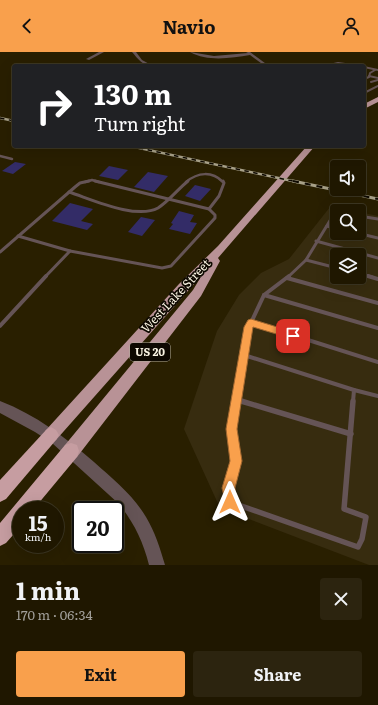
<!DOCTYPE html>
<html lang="en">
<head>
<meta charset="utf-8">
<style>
	:root { --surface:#1f1700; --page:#2c240f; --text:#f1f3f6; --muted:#a19f99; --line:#3c3622; --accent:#f9a04c }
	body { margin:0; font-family:Literata,serif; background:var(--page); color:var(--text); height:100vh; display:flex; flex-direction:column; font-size:15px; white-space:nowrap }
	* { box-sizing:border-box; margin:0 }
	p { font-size:13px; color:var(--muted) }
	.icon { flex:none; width:22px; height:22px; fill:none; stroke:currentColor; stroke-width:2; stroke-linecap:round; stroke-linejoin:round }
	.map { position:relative; height:513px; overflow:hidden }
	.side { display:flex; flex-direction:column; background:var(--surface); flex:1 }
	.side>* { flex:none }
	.top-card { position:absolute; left:12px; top:12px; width:354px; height:84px; border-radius:4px; box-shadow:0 4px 16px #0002,0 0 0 1px var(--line); background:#202124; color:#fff; overflow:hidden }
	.fabs { position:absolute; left:330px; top:108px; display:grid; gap:8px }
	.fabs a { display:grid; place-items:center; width:36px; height:36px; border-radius:4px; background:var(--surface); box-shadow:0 4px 16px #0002,0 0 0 1px var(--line); font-size:20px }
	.speed { position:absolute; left:12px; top:449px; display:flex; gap:8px; font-size:20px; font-weight:700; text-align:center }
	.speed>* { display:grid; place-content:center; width:52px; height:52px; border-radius:50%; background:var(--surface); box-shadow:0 4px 16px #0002,0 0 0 1px var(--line); line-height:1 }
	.speed small { font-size:10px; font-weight:400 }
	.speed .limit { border:2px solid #111; border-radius:6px; background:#fff; color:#111 }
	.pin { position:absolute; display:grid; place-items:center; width:34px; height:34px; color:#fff; margin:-17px; border-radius:8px; box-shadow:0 2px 6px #0006 }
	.me { position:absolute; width:44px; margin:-22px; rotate:0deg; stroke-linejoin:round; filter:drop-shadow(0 0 3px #0008) }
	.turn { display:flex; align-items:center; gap:14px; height:84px; padding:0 16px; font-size:18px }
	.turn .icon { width:52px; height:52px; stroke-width:2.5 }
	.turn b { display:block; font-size:28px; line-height:34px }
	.round { display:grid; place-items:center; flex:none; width:42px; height:42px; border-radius:4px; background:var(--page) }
	.summary { display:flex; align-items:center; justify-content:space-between; height:68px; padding:0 16px }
	h1 { font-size:24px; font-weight:700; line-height:30px }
	.button { display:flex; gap:8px; margin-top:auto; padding:8px 16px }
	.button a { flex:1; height:46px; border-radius:4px; background:var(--accent); color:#111; font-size:16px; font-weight:700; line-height:46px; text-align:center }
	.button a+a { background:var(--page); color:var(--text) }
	header { display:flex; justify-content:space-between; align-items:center; height:52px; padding:0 16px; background:var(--accent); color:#111; font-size:18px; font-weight:700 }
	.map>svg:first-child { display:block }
</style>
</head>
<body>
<header><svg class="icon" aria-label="back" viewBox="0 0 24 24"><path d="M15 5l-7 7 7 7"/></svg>Navio<svg class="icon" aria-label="person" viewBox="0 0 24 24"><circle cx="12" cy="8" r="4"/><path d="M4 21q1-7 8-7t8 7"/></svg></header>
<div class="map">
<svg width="378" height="513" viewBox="0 0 378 513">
	<rect width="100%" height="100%" fill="#291f00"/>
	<path fill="#372c0f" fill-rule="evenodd" d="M330,155L352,159H337V181H359V160L378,164V513H369L220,456L184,377L217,279L239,243L261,221L289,207ZM337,203H359V225H337Z"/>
	<g fill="#332c67">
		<path d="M15,110L26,112L13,122L2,119Z"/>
		<path d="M109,114L128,118L118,128L99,124Z"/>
		<path d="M148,120L168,124L154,140L134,135Z"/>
		<path d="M195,133L211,137L200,149L185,144Z"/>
		<path d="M70,151L93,157L81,169L93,172L87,178L52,169Z"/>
		<path d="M179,159L194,163L190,170L197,171L190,182L169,177L173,172L171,171Z"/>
		<path d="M141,165L155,168L142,184L128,180Z"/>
	</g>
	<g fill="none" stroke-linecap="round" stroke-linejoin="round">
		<g stroke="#655456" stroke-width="2">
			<path d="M369,24L378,26"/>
			<path d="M364,27L369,25L370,21L375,18"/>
			<path d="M371,30L378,28"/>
			<path d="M364,41L378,34"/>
		</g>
		<g stroke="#655456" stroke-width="2.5">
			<path d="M0,104L12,107"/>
			<path d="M85,130L92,128L99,130"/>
			<path d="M186,130C198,120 212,119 223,130"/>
		</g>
		<g stroke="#655456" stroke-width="3">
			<path d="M69,140C91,147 136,168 158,156C169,149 178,137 188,129"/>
			<path d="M209,157L219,144L224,131L223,129"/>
			<path d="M359,164L378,167"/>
			<path d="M327,174L337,177"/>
			<path d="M357,181L378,186"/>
			<path d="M18,184L70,199"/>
			<path d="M316,189L378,206"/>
			<path d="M0,200L75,135L80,131L89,129"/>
			<path d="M306,208L337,216"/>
			<path d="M359,222L372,225"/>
			<path d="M45,225L70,199L162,216L171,214L215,166V163L209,157L95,129"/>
			<path d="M288,225L306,208L334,162L337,161"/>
		</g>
		<g stroke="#655456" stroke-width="4">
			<path d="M368,224L378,227"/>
			<path d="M287,226L378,251"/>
			<path d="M264,243L378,276"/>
			<path d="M251,270L378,310"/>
			<path d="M0,274L46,224"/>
			<path d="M244,303L354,338L353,350"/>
			<path d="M244,303L249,275L264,243L289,224"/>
			<path d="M354,338L378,344"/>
			<path d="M236,348L244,350"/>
			<path d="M236,350L244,303"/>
		</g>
		<g stroke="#655456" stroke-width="5.5">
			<path d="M236,349L231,377L236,409L229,437L230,450L358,495L362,487L366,465L344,457L353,349"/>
			<path d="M241,349L351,382"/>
		</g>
		<g fill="#655456" fill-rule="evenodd">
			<path d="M99,0H104L89,8L86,7Z"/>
			<path d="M132,0H136L142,8L153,14C143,14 138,7 132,0Z"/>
			<path d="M190,0L214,4L248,1L246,0H250L269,14H265L250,3C231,6 208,10 190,0Z"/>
			<path d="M338,10L360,13L362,14L338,12L320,14Z"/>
			<path d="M364,14L378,17V19L364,16Z"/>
		</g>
		<path fill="#655456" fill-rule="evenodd" d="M0,349C36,363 65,385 94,410C113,427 133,443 146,465C155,480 160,496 165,513H149C143,489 134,471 119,452L52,391L35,380L0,361Z"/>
		<g fill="#b89296" fill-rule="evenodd">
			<path d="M378,45V50L364,57V52Z"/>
			<path d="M307,94H315L218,206L220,209L201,244L77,405L71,407L65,405L63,399L65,393L193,238L202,223L56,388L51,391L46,388L43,383L46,378L179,232L218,194Z"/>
		</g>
		<g fill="#c69da1" fill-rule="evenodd">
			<path d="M51,375L56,378L59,383L56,388L6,447L0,450V428L46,378Z"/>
			<path d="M71,391L77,393L79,399L77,405L33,458H21V474L6,491L0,494V471L65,393Z"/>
		</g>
		<defs>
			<g id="rail-far1">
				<path d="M0,66L14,69"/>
				<path d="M130,94L297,130"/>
			</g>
			<path id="rail" d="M293,129L378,147"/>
		</defs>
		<use href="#rail-far1" stroke="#a8a189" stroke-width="2.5"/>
		<use href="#rail" stroke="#a8a189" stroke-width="3"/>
		<use href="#rail-far1" stroke="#0e0901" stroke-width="1.5" stroke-dasharray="4.5" stroke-linecap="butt"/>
		<use href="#rail" stroke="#0e0901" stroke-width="2" stroke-dasharray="6" stroke-linecap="butt"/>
	</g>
	<path fill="#f9a04c" stroke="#a26831" d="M251,267L297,281L298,284L297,286L293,287L253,275L237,377L242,409L235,436L237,450L235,454L230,456L226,454L222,436L230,409L226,377L244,275L248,268Z"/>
	<g text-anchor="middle" stroke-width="3.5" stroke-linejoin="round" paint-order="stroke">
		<rect fill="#0e0901" stroke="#b3ae9e" stroke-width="1" x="130" y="291" width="40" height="18" rx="3"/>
		<g font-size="11" font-weight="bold" fill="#faf4e2">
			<text x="150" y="304">US 20</text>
		</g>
		<g font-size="12" fill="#faf4e2" stroke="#0e0901">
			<text transform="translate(176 244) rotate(-47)" y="4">West Lake Street</text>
		</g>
	</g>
</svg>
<div class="fabs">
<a><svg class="icon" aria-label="sound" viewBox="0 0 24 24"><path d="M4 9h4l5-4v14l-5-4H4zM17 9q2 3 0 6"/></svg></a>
<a><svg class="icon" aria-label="search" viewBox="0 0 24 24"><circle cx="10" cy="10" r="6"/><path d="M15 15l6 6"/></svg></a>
<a><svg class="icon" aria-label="layers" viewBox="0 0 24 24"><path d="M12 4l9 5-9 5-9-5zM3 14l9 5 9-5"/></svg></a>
</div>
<div class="speed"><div>15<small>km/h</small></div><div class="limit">20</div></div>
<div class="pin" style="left:293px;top:284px;background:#d93025"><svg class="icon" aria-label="arrive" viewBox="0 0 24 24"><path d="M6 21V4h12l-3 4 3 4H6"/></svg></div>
<svg class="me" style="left:230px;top:450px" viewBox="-20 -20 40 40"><path d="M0-17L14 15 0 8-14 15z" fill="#f9a04c" stroke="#fff" stroke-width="4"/></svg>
<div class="top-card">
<div class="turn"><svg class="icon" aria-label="right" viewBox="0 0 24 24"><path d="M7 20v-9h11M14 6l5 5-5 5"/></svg><div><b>130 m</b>Turn right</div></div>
</div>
</div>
<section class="side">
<div class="summary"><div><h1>1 min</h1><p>170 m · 06:34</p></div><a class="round"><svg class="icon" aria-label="close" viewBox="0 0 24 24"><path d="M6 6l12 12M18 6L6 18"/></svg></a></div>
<div class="button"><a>Exit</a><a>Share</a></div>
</section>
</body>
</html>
